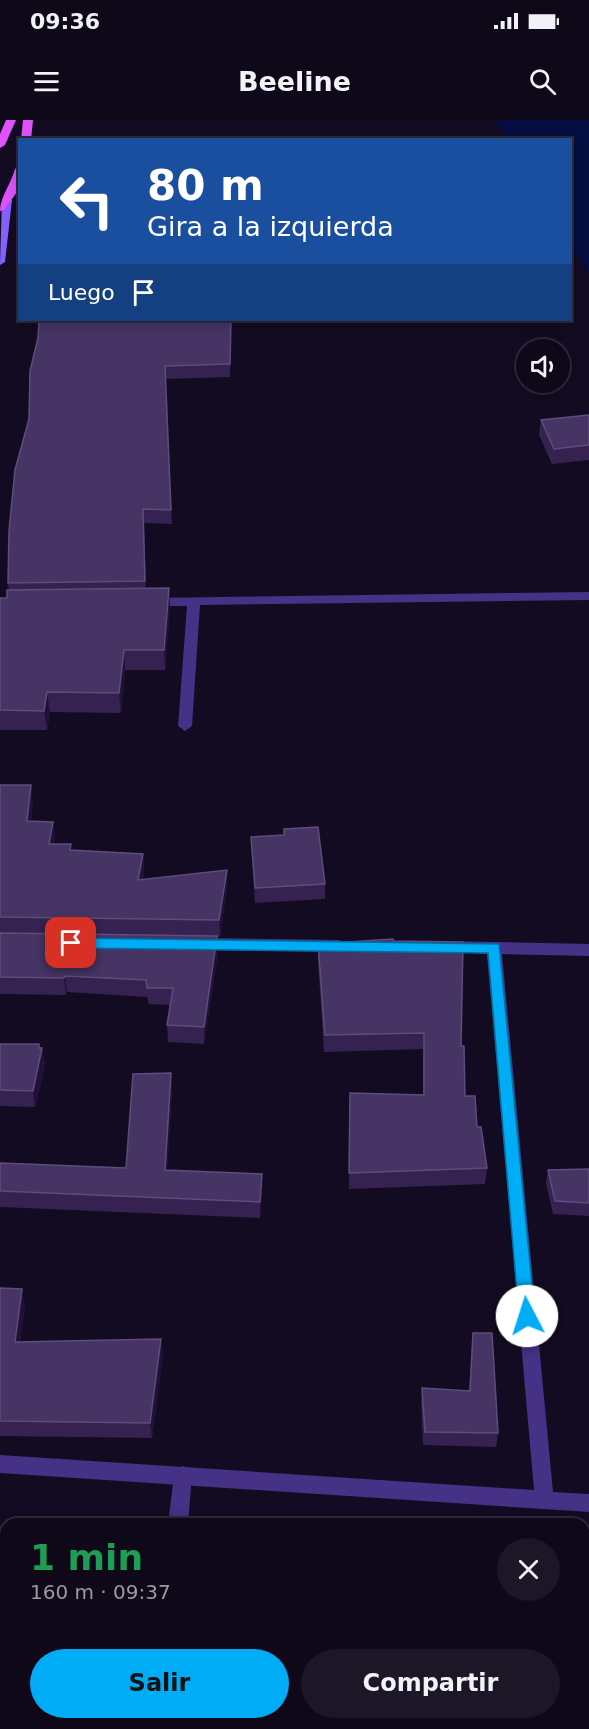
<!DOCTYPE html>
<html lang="es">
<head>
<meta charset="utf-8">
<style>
	:root { --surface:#0e0819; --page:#1c1626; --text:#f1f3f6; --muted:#9b9aa2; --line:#2e2938; --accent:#00acf6 }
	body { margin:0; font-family:"DejaVu Sans",sans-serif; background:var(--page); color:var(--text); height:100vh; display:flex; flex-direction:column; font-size:22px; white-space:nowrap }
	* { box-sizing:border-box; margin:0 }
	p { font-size:20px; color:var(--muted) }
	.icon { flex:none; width:33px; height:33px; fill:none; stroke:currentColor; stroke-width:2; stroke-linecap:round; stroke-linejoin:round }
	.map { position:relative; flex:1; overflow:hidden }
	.details { position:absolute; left:0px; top:1398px; width:590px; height:212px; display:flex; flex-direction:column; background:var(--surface); border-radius:18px 18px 0 0; box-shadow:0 3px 15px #0003,0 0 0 2px var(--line) }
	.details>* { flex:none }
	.guide { position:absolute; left:18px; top:18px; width:554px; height:183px; border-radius:0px; box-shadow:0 3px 15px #0003,0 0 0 2px var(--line); background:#1a4fa0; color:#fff; overflow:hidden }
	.controls { position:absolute; left:516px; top:219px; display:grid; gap:12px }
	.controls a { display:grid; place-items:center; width:54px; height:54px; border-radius:50%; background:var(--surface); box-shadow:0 3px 15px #0003,0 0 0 2px var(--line); font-size:30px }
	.pin { position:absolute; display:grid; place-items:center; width:51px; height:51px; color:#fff; margin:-26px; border-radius:12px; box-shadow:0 3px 9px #0006 }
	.me { position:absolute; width:66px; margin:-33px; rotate:355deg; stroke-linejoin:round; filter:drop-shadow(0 0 4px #0008) }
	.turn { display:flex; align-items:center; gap:21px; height:126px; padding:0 30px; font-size:27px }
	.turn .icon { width:78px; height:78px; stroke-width:2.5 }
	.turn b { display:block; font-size:42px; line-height:51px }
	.then { display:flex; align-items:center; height:57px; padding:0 30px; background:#0003; gap:12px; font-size:22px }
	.round { display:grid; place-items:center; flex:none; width:63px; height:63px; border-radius:32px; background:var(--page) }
	.headline { display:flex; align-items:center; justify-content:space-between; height:102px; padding:0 30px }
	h1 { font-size:36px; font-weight:600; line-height:45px; color:#1e9e55 }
	.primary-button { display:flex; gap:12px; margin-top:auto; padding:12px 30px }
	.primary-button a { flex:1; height:69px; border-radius:36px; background:var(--accent); color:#111; font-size:24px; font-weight:600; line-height:69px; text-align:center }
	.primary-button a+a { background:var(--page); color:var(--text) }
	.status { display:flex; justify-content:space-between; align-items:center; height:42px; padding:0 30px; background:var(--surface); direction:ltr }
	.status svg { height:16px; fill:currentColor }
	header { display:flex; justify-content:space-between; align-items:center; height:78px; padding:0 30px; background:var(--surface); font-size:27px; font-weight:600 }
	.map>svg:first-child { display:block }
</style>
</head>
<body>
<div class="status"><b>09:36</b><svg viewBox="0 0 49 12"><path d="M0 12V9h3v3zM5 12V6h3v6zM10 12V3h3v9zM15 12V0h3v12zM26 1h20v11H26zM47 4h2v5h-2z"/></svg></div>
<header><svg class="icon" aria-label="menu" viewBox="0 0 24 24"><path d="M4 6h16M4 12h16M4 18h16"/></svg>Beeline<svg class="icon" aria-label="search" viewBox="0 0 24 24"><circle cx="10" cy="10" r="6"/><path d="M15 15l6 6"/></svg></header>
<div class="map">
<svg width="589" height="1609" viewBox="0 0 589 1609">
	<rect width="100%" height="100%" fill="#130b21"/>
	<path fill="#0d272c" d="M584,1550H589V1609H433L431,1604H584Z"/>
	<path fill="#040e41" d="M495,0H589V155L570,122V20L507,19Z"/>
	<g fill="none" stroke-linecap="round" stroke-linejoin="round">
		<g fill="#453185" fill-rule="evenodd">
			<path d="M183,1346L190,1349L192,1355L188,1404H168L174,1355L176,1349Z"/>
			<path d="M147,1604H167L166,1609H146Z"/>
		</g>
		<g fill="#453185" fill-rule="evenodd">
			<path d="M589,472V480L200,485L192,606L185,611L178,606L187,486H150L144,482L150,478Z"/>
			<path d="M198,818L339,820L344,822L347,826L344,830L339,832L198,830L193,828L190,824L193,820Z"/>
			<path d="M444,821L589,824V836L502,834L553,1372L589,1374V1392L0,1353V1335L534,1370L487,834L439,831L436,827L439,823Z"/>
		</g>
		<path fill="#8562ff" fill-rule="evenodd" d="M7,77L12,80L5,142L0,145L2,80Z"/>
		<g fill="#e152ff" fill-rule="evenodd">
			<path d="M6,0H16L5,25L0,28V14Z"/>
			<path d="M23,0H33L31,20H21Z"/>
			<path d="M20,46V68L4,90L0,91C0,77 11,64 15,49Z"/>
		</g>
	</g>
	<g fill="#352251">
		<path d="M39,200H231L230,257L165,259L172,404L144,403L146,468L170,487L165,550H125L121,593L50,592L47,610H0V478H7L9,470L8,463L38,218Z"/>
		<path d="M589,295V340L552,344L539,315L541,300Z"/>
		<path d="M0,665L33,682L31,701L53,702L55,719L54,724L72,730L143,734L144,751L143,759L227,750V767L220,817H217L218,833L204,924L168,922L167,905L170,885L149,884L147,877L67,872L66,875L0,874Z"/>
		<path d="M284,709L325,764V779L255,783L251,717L284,715Z"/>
		<path d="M394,821L461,926L465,976L477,1007L487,1048L485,1064L349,1069L350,973L423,975V929L324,932L318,841V824Z"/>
		<path d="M0,924L42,928L45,945L35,987L0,986V988Z"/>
		<path d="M171,953L172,970L167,1050L262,1054V1070L260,1098L0,1087V1043L126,1048Z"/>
		<path d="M589,1049V1096L553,1094L546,1063L548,1050Z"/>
		<path d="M0,1168L25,1185L20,1222L163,1235L152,1318L0,1316Z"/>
		<path d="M473,1213L498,1313L496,1327L423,1325L421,1282L422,1268L469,1271Z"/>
	</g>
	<g fill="#201136">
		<path d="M143,389L144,403L146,475L145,461Z"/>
		<path d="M169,468L170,487L165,550L164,530Z"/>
		<path d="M124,530L125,550L121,593L119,573Z"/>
		<path d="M47,572L50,592L47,610L44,591Z"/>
		<path d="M31,665L33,682L30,718L27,701Z"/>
		<path d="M53,702L55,719L51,741L49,724Z"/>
		<path d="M143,734L144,751L140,777L138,760Z"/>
		<path d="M227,750V767L220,817L219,800Z"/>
		<path d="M217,816L218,833L204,924V907Z"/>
		<path d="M65,856L67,872L66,875L64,858Z"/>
		<path d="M39,924L41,934L42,928L45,945L35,987L33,971Z"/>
		<path d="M171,953L172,970L166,1066L165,1050Z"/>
		<path d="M262,1054V1070L260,1098V1082Z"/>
		<path d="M22,1169L25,1185L18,1238L15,1222Z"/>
		<path d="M161,1219L163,1235L152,1318L150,1303Z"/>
		<path d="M102,1604H107L106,1609H102Z"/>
	</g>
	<g fill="#463464" stroke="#5e4c7c" stroke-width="1.5">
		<path d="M39,200H231L230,244L165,246L171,390L143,389L145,461L8,463L9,411L15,350L29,299L30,251L38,218Z"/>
		<path d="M589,295V325L554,329L541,300Z"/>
		<path d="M169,468L164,530H124L119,573L47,572L44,591L0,590V478H7V470Z"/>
		<path d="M0,665H31L27,701L53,702L49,724H71L70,730L143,734L138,760L227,750L219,800L0,797Z"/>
		<path d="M318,707L325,764L255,768L251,717L284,715V709Z"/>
		<path d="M0,813L217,816L204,907L167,905L173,868H147L146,860L65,856L64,858L0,857Z"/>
		<path d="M393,819L394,821L463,822L461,926H464L465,976H475L477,1007H481L487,1048L349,1053L350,973L424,975V913L325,915L318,824Z"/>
		<path d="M0,924H39V928H42L33,971L0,970Z"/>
		<path d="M171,953L165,1050L262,1054L260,1082L0,1071V1043L126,1048L133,954Z"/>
		<path d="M589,1049V1083L555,1081L548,1050Z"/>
		<path d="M0,1168L22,1169L15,1222L161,1219L150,1303L0,1301Z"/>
		<path d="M473,1213H492L498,1313L425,1312L422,1268L470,1271Z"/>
		<path d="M0,1436H6V1604H102V1609H0Z"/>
		<path d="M170,1604H215L214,1609H170Z"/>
	</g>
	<path fill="#00acf6" stroke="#0070a0" stroke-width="1.5" d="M71,818L499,824L535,1196L533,1201H522L519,1196L488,833L71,828L64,823Z"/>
</svg>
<div class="controls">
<a><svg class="icon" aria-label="sound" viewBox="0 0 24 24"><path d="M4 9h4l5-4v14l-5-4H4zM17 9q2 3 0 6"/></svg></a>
</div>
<div class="pin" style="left:71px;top:823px;background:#d93025"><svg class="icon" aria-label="arrive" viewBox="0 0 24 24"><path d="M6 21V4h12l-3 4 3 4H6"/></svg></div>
<svg class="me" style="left:527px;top:1196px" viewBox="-20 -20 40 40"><circle r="19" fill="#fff"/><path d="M0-13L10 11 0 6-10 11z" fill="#00acf6"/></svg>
<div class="guide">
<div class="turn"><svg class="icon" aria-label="left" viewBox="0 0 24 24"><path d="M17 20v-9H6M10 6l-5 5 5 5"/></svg><div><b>80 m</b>Gira a la izquierda</div></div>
<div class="then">Luego<svg class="icon" aria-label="arrive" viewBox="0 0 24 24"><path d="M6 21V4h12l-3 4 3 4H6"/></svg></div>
</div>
<section class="details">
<div class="headline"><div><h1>1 min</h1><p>160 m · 09:37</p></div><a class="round"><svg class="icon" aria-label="close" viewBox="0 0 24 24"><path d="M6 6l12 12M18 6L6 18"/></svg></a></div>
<div class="primary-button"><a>Salir</a><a>Compartir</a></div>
</section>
</div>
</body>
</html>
